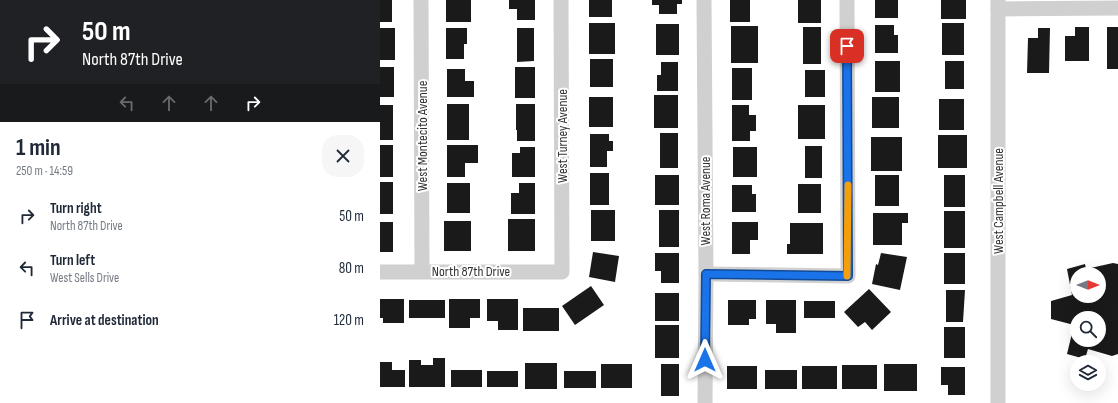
<!DOCTYPE html>
<html lang="en">
<head>
<meta charset="utf-8">
<style>
	:root { --surface:#fff; --page:#f6f6f7; --text:#1f2937; --muted:#747a83 }
	body { margin:0; font-family:"Sofia Sans Condensed",sans-serif; background:var(--page); color:var(--text); height:100vh; display:flex; flex-direction:column; font-size:15px; white-space:nowrap }
	* { box-sizing:border-box; margin:0 }
	p { font-size:13px; color:var(--muted) }
	.icon { flex:none; width:22px; height:22px; fill:none; stroke:currentColor; stroke-width:2; stroke-linecap:round; stroke-linejoin:round }
	.map { position:relative; flex:1; overflow:hidden }
	.details { display:flex; flex-direction:column; background:var(--surface); width:380px }
	.details>* { flex:none }
	.hud { background:#202124; color:#fff; overflow:hidden }
	.needle { width:26px; rotate:90deg }
	.controls { position:absolute; left:690px; top:267px; display:grid; gap:8px }
	.controls a { display:grid; place-items:center; width:36px; height:36px; border-radius:50%; background:var(--surface); box-shadow:0 4px 16px #0002; font-size:20px }
	.pin { position:absolute; display:grid; place-items:center; width:34px; height:34px; color:#fff; margin:-17px; border-radius:8px; box-shadow:0 2px 6px #0006 }
	.me { position:absolute; width:44px; margin:-22px; rotate:0deg; stroke-linejoin:round; filter:drop-shadow(0 0 3px #0008) }
	.turn { display:flex; align-items:center; gap:14px; height:84px; padding:0 16px; font-size:18px }
	.turn .icon { width:52px; height:52px; stroke-width:2.5 }
	.turn b { display:block; font-size:28px; line-height:34px }
	.lanes { display:flex; align-items:center; height:38px; padding:0 16px; background:#0003; justify-content:center; gap:20px; direction:ltr }
	.lanes .off { opacity:.35 }
	.round { display:grid; place-items:center; flex:none; width:42px; height:42px; border-radius:16px; background:var(--page) }
	.overview { display:flex; align-items:center; justify-content:space-between; height:68px; padding:0 16px }
	h1 { font-size:24px; font-weight:700; line-height:30px }
	ul { padding:0; list-style:none }
	li { display:flex; align-items:center; gap:12px; height:52px; padding:0 16px }
	li div { flex:1 }
	li b { display:block; font-size:15px }
	li em { font-style:normal }
	main { display:flex; flex:1; min-height:0 }
	.map>svg:first-child { display:block }
</style>
</head>
<body>
<main>
<section class="details">
<div class="hud">
<div class="turn"><svg class="icon" aria-label="right" viewBox="0 0 24 24"><path d="M7 20v-9h11M14 6l5 5-5 5"/></svg><div><b>50 m</b>North 87th Drive</div></div>
<div class="lanes"><svg class="icon off" aria-label="left" viewBox="0 0 24 24"><path d="M17 20v-9H6M10 6l-5 5 5 5"/></svg><svg class="icon off" aria-label="ahead" viewBox="0 0 24 24"><path d="M12 20V5M6 11l6-6 6 6"/></svg><svg class="icon off" aria-label="ahead" viewBox="0 0 24 24"><path d="M12 20V5M6 11l6-6 6 6"/></svg><svg class="icon" aria-label="right" viewBox="0 0 24 24"><path d="M7 20v-9h11M14 6l5 5-5 5"/></svg></div>
</div>
<div class="overview"><div><h1>1 min</h1><p>250 m · 14:59</p></div><a class="round"><svg class="icon" aria-label="close" viewBox="0 0 24 24"><path d="M6 6l12 12M18 6L6 18"/></svg></a></div>
<ul>
<li><svg class="icon" aria-label="right" viewBox="0 0 24 24"><path d="M7 20v-9h11M14 6l5 5-5 5"/></svg><div><b>Turn right</b><p>North 87th Drive</p></div><em>50 m</em></li>
<li><svg class="icon" aria-label="left" viewBox="0 0 24 24"><path d="M17 20v-9H6M10 6l-5 5 5 5"/></svg><div><b>Turn left</b><p>West Sells Drive</p></div><em>80 m</em></li>
<li><svg class="icon" aria-label="arrive" viewBox="0 0 24 24"><path d="M6 21V4h12l-3 4 3 4H6"/></svg><div><b>Arrive at destination</b></div><em>120 m</em></li>
</ul>
</section>
<div class="map">
<svg width="738" height="403" viewBox="0 0 738 403">
	<rect width="100%" height="100%" fill="#fff"/>
	<g fill="#1a1a1a" fill-rule="evenodd">
		<rect x="0" y="0" width="12" height="22"/>
		<rect x="66" y="0" width="25" height="22"/>
		<path d="M129,0H155V20H137V9H129Z"/>
		<rect x="209" y="0" width="23" height="17"/>
		<path d="M272,0H302V4H297V14H279V5H272Z"/>
		<rect x="350" y="0" width="20" height="22"/>
		<rect x="418" y="0" width="23" height="23"/>
		<rect x="495" y="0" width="23" height="18"/>
		<rect x="561" y="0" width="25" height="19"/>
		<rect x="209" y="23" width="26" height="31"/>
		<rect x="562" y="23" width="22" height="32"/>
		<rect x="276" y="24" width="23" height="31"/>
		<path d="M495,25H514V35H518V53H495Z"/>
		<rect x="351" y="26" width="27" height="37"/>
		<rect x="423" y="27" width="18" height="37"/>
		<path d="M695,27H709V61H685V36H695Z"/>
		<rect x="727" y="27" width="11" height="42"/>
		<rect x="0" y="28" width="15" height="32"/>
		<path d="M66,28H87V44H84V59H66Z"/>
		<path d="M137,28H154V61L137,62Z"/>
		<path d="M658,28H670L669,73H647L648,38H658Z"/>
		<rect x="210" y="59" width="23" height="28"/>
		<rect x="495" y="61" width="25" height="31"/>
		<rect x="565" y="61" width="19" height="28"/>
		<path d="M281,62H298V91H277V75H281Z"/>
		<rect x="0" y="67" width="14" height="30"/>
		<rect x="135" y="67" width="20" height="31"/>
		<rect x="352" y="68" width="20" height="32"/>
		<path d="M67,69H85V81H94V97H67Z"/>
		<rect x="425" y="70" width="20" height="27"/>
		<rect x="274" y="95" width="24" height="33"/>
		<rect x="209" y="97" width="24" height="30"/>
		<rect x="492" y="97" width="27" height="31"/>
		<rect x="559" y="99" width="25" height="31"/>
		<rect x="67" y="104" width="22" height="36"/>
		<path d="M136,104H155V141H137V130H136Z"/>
		<rect x="0" y="105" width="13" height="35"/>
		<path d="M352,105H369V115H376V131H370V141H352Z"/>
		<rect x="418" y="105" width="27" height="34"/>
		<rect x="280" y="133" width="18" height="35"/>
		<path d="M210,134H229V141H233V151H227V167H210Z"/>
		<rect x="558" y="135" width="29" height="33"/>
		<rect x="491" y="137" width="31" height="34"/>
		<rect x="0" y="145" width="13" height="32"/>
		<path d="M67,145H98V163H85V177H67Z"/>
		<rect x="425" y="146" width="17" height="32"/>
		<path d="M140,147H155V177H132V153H140Z"/>
		<rect x="353" y="147" width="24" height="30"/>
		<rect x="210" y="173" width="19" height="32"/>
		<rect x="275" y="175" width="24" height="30"/>
		<rect x="495" y="175" width="24" height="31"/>
		<rect x="564" y="175" width="21" height="32"/>
		<rect x="0" y="182" width="13" height="32"/>
		<rect x="67" y="183" width="23" height="30"/>
		<path d="M139,183H155V214H131V193H139Z"/>
		<rect x="418" y="184" width="23" height="29"/>
		<path d="M352,185H372V194H376V212H352Z"/>
		<rect x="211" y="210" width="24" height="31"/>
		<rect x="279" y="210" width="20" height="37"/>
		<rect x="564" y="211" width="21" height="37"/>
		<path d="M493,213H528V223H522V245H493Z"/>
		<rect x="128" y="219" width="27" height="32"/>
		<rect x="64" y="221" width="27" height="30"/>
		<rect x="0" y="222" width="13" height="30"/>
		<path d="M352,222H378V240H370V254H352Z"/>
		<path d="M410,223H443V254H407V244H410Z"/>
		<path d="M213,252L239,256L235,282L209,277Z"/>
		<path d="M275,253H299V283H281V271H275Z"/>
		<path d="M501,253L527,257L520,290L492,284L496,264L498,265Z"/>
		<rect x="564" y="253" width="21" height="31"/>
		<path d="M733,263L738,264V354L732,356L708,349L705,359L687,354L694,325L671,319V301L692,295L687,269L705,264L706,269ZM697,274H719V296H697ZM697,318H719V340H697Z"/>
		<path d="M211,286L224,305L195,325L182,306Z"/>
		<path d="M489,289L511,312L492,330L485,322L478,327L464,312Z"/>
		<path d="M566,290H585L583,322H566Z"/>
		<rect x="275" y="293" width="24" height="28"/>
		<path d="M0,299H24V323H3V318H0Z"/>
		<path d="M69,299H100V318H90V328H69Z"/>
		<path d="M107,299H138V330H118V321H107Z"/>
		<rect x="29" y="300" width="36" height="18"/>
		<path d="M348,300H376V319H369V325H348Z"/>
		<path d="M386,300H416V333H396V324H386Z"/>
		<rect x="424" y="301" width="31" height="17"/>
		<rect x="143" y="308" width="36" height="23"/>
		<rect x="275" y="325" width="24" height="33"/>
		<rect x="564" y="327" width="21" height="31"/>
		<path d="M53,358H65V387H29V360H41V365H53Z"/>
		<path d="M0,362H12V370H25V387H0Z"/>
		<rect x="145" y="363" width="32" height="26"/>
		<rect x="221" y="364" width="31" height="24"/>
		<rect x="281" y="364" width="18" height="32"/>
		<rect x="504" y="364" width="33" height="27"/>
		<rect x="462" y="365" width="35" height="24"/>
		<rect x="347" y="366" width="30" height="23"/>
		<rect x="422" y="366" width="35" height="23"/>
		<path d="M561,367H585V395H568V385H561Z"/>
		<rect x="71" y="370" width="31" height="17"/>
		<rect x="385" y="370" width="32" height="19"/>
		<rect x="107" y="371" width="31" height="16"/>
		<rect x="184" y="371" width="32" height="17"/>
	</g>
	<g fill="none" stroke-linecap="round" stroke-linejoin="round">
		<g stroke="#d0d0d0" stroke-width="15">
			<path d="M41,0L42,271"/>
			<path d="M324,0L326,274L325,403"/>
			<path d="M618,0V403"/>
			<path d="M618,9L738,8"/>
			<path d="M0,272H182L181,0"/>
			<path d="M326,274L468,276L467,0"/>
		</g>
	</g>
	<g fill="none" stroke-linecap="round" stroke-linejoin="round">
		<defs>
			<path id="route" d="M325,360L326,274L468,276L467,46"/>
		</defs>
		<use href="#route" stroke="#114b97" stroke-width="10"/>
		<use href="#route" stroke="#1a73e8" stroke-width="7"/>
		<path stroke="#f59e0b" stroke-width="7" d="M467,276L468,185"/>
	</g>
	<g text-anchor="middle" stroke-width="4" stroke-linejoin="round" paint-order="stroke">
		<g font-size="14" fill="#333" stroke="#fff">
			<text transform="translate(42 136) rotate(-90)" y="5">West Montecito Avenue</text>
			<text transform="translate(182 136) rotate(-90)" y="5">West Turney Avenue</text>
			<text transform="translate(325 201) rotate(-90)" y="5">West Roma Avenue</text>
			<text transform="translate(618 201) rotate(-90)" y="5">West Campbell Avenue</text>
			<text x="91" y="276">North 87th Drive</text>
		</g>
	</g>
</svg>
<div class="controls">
<a><svg class="needle" viewBox="-14 -14 28 28"><path d="M0-13l5 13h-10z" fill="#e53935"/><path d="M0 13l5-13h-10z" fill="#747a83"/></svg></a>
<a><svg class="icon" aria-label="search" viewBox="0 0 24 24"><circle cx="10" cy="10" r="6"/><path d="M15 15l6 6"/></svg></a>
<a><svg class="icon" aria-label="layers" viewBox="0 0 24 24"><path d="M12 4l9 5-9 5-9-5zM3 14l9 5 9-5"/></svg></a>
</div>
<div class="pin" style="left:467px;top:46px;background:#d93025"><svg class="icon" aria-label="arrive" viewBox="0 0 24 24"><path d="M6 21V4h12l-3 4 3 4H6"/></svg></div>
<svg class="me" style="left:325px;top:360px" viewBox="-20 -20 40 40"><path d="M0-17L14 15 0 8-14 15z" fill="#1a73e8" stroke="#fff" stroke-width="4"/></svg>
</div>
</main>
</body>
</html>
